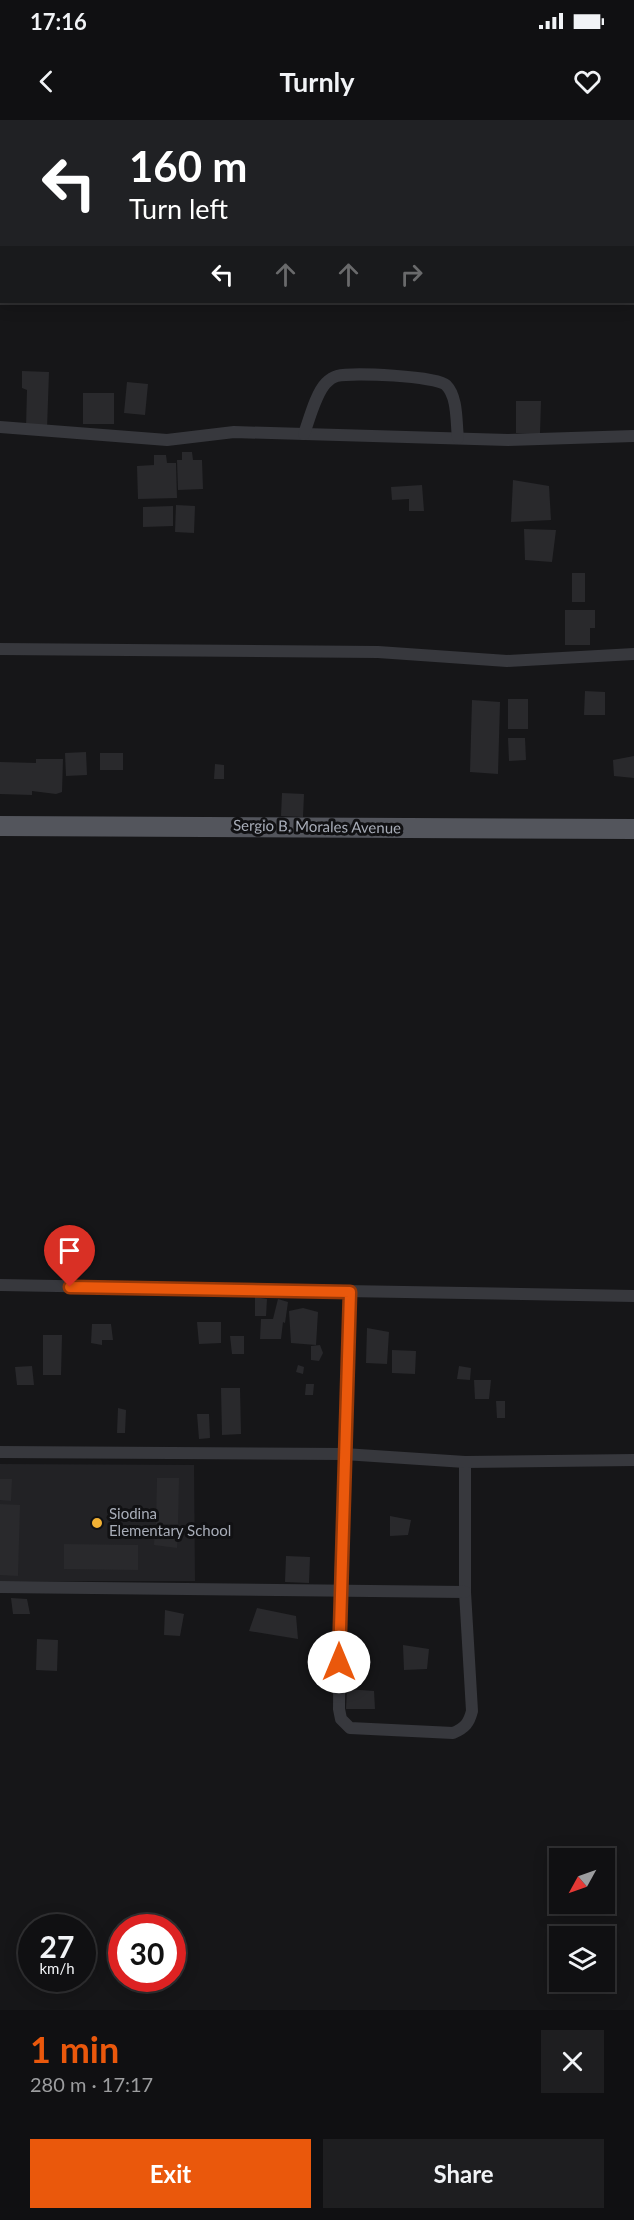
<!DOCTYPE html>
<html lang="en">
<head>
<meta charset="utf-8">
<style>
	:root { --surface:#101012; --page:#1e1e20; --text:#f1f3f6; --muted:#9c9d9f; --line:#303032; --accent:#ea580c }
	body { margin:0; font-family:Lato,sans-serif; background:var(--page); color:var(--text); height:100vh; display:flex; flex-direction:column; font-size:22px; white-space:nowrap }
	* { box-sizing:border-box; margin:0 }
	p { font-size:20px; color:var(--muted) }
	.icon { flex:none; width:33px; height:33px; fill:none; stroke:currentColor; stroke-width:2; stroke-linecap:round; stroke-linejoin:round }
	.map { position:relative; height:1890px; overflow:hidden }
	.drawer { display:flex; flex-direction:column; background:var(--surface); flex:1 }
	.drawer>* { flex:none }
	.guide { position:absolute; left:0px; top:0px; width:634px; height:183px; box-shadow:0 3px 15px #0003,0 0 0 2px var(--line); background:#202124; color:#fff; overflow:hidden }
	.needle { width:39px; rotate:230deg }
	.fabs { position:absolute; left:549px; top:1728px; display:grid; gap:12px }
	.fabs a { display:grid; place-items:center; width:66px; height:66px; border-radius:0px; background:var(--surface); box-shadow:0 3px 15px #0003,0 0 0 2px var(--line); font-size:30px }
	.speed { position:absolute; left:18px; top:1794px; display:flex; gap:12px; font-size:30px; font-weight:700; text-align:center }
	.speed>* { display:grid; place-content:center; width:78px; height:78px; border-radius:50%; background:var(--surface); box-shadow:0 3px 15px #0003,0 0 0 2px var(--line); line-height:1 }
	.speed small { font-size:15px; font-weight:400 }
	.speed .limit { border:9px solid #d22; background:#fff; color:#111 }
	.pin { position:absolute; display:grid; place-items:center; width:51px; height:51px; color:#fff; margin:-62px -26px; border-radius:50% 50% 50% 0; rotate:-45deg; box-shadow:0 0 6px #0007 }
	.pin .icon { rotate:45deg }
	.me { position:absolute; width:66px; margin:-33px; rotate:0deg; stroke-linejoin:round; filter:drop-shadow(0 0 4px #0008) }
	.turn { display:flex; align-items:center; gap:21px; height:126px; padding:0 30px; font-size:27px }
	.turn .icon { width:78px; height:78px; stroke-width:2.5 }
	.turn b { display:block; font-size:42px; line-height:51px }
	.lanes { display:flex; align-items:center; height:57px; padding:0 30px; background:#0003; justify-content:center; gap:30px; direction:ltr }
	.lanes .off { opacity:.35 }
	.round { display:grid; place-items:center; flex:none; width:63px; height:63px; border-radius:0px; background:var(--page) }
	.overview { display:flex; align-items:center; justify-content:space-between; height:102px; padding:0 30px }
	h1 { font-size:36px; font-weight:700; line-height:45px; color:var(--accent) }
	.cta { display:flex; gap:12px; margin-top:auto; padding:12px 30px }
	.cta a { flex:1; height:69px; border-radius:0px; background:var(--accent); color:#fff; font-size:24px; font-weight:700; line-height:69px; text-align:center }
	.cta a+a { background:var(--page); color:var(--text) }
	.status { display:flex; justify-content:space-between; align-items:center; height:42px; padding:0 30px; background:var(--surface); direction:ltr }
	.status svg { height:16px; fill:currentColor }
	header { display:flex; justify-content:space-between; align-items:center; height:78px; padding:0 30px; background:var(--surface); font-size:27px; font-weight:700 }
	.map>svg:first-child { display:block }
</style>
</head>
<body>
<div class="status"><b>17:16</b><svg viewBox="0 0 49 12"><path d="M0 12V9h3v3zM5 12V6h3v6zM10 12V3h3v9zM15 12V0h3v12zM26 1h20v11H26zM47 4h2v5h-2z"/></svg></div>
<header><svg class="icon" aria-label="back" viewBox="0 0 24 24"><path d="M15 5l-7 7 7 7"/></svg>Turnly<svg class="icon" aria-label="heart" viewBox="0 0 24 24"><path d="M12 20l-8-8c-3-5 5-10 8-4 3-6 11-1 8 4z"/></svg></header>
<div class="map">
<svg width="634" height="1890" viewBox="0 0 634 1890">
	<rect width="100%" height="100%" fill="#161618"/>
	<path fill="#222225" d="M0,1344L194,1345L195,1461H0Z"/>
	<g fill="#29292c">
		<path d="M22,251L49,252L47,309L26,308L27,270L22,268Z"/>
		<path d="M127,262L148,264L145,295L124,293Z"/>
		<rect x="83" y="273" width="31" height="31"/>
		<path d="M516,281H541L540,314L516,313Z"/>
		<path d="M182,332H192L193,340H202L203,369L178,370L177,340H182Z"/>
		<path d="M154,335H166L167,343H176L177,378L138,379L137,346L154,345Z"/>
		<path d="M513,360L549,366L551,400L511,402Z"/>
		<path d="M422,365L424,391H409V379L392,380L391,367Z"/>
		<path d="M176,385L195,386L194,413L175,412Z"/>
		<path d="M173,386V406L143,407V387Z"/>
		<path d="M524,409L556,410L552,442L525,440Z"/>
		<rect x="572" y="453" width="13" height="29"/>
		<path d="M565,490H595V508H590V525H565Z"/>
		<path d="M585,571L605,572V595H584Z"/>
		<rect x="508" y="579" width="20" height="30"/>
		<path d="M472,580L500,582L498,654L470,652Z"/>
		<path d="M508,618H525L526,640L509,641Z"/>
		<path d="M86,632L87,655L66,656L65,633Z"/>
		<rect x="100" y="633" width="23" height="17"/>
		<path d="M634,636V658L614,656L613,640Z"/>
		<path d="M36,639H63L62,672L56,674L32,671V675L0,674V642L36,643Z"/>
		<path d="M215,644L224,645V659H214Z"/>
		<path d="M282,673L304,674L303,697L281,696Z"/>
		<path d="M255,1177L267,1179L266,1196H255Z"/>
		<path d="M278,1179L288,1182L285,1203L283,1202L281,1219H260L261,1199H273Z"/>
		<path d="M303,1188L318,1192L316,1225L291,1223L289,1191Z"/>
		<path d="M197,1202H221V1223L199,1224Z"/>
		<path d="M92,1204H111L113,1220H102V1225L91,1223Z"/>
		<path d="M367,1208L389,1212L387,1244L366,1243Z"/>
		<path d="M43,1215H62L61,1255H43Z"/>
		<path d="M230,1216H244V1234H232Z"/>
		<path d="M320,1225L323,1233L319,1241L311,1240V1226Z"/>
		<path d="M392,1230L416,1231L415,1254L392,1253Z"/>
		<path d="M298,1245L304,1247L303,1254L296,1252Z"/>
		<path d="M32,1246L34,1265H17L15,1247Z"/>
		<path d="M459,1246L471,1248L470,1260L457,1259Z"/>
		<path d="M474,1260H491L489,1279H475Z"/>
		<path d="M306,1264H314L313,1275H305Z"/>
		<path d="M221,1268H240L241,1314L222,1315Z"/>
		<path d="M496,1281H505V1298H497Z"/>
		<path d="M118,1288L126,1290L125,1313H117Z"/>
		<path d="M197,1294H209L210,1318L199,1319Z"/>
		<path d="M157,1358H179L178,1404H156Z"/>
		<path d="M0,1359H12L11,1381L0,1380Z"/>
		<path d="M0,1384L20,1385L18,1456L0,1455Z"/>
		<path d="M390,1396L411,1400L408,1415L390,1416Z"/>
		<path d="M155,1408L178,1409L177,1428L154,1425Z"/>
		<path d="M64,1424L138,1425V1450L64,1449Z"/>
		<path d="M286,1436L310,1437L309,1463L285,1462Z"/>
		<path d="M11,1478L27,1479L30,1494H13Z"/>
		<path d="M257,1488L296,1496L298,1519L249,1511Z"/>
		<path d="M165,1490L184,1494L180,1516L164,1515Z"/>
		<path d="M37,1519L58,1520L57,1551L36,1550Z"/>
		<path d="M403,1525L429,1529L427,1549L404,1550Z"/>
		<path d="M347,1569L374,1571L375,1589H346Z"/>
	</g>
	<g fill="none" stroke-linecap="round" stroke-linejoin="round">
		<g stroke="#37383d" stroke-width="12">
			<path d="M0,307L167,320L234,312L508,320L634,316"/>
			<path d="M304,314C309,300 316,273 326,263C329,260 333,257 337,256C352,252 437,256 446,265C458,277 456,302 458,318"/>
			<path d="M0,529L378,532L507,541L634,534"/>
			<path d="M0,1165L634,1176"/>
			<path d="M350,1172L340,1470L339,1589L341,1599L350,1608L453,1613C465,1608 469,1603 472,1591L465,1472V1342"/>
			<path d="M0,1332L344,1334L465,1342L634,1340"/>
			<path d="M0,1467L465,1472"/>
		</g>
		<path stroke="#53555c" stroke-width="20" d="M0,706L634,709"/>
	</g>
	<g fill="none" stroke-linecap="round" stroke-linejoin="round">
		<defs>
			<path id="route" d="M70,1167L350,1172L339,1542"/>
		</defs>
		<use href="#route" stroke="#983908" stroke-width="15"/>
		<use href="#route" stroke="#ea580c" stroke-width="10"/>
	</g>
	<circle fill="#f2b134" stroke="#111113" stroke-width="2" cx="97" cy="1403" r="6"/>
	<g text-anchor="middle" stroke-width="6" stroke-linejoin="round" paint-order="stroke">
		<g font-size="15" fill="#a8adb8" stroke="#111113">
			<text transform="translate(317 707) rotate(1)" y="5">Sergio B. Morales Avenue</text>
		</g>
		<g font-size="15" fill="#a8adb8" stroke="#111113" text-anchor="start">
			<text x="109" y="1399">Siodina<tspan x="109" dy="17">Elementary School</tspan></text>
		</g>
	</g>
</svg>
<div class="fabs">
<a><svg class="needle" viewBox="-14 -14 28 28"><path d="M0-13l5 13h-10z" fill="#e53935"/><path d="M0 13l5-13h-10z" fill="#9c9d9f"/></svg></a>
<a><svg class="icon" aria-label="layers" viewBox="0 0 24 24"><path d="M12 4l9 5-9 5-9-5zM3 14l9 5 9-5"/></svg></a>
</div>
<div class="speed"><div>27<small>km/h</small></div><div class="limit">30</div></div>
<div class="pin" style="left:70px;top:1167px;background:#d93025"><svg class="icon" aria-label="arrive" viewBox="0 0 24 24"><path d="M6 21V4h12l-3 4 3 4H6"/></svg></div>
<svg class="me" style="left:339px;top:1542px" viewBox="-20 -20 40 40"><circle r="19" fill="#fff"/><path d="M0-13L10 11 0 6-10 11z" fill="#ea580c"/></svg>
<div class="guide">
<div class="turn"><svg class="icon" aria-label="left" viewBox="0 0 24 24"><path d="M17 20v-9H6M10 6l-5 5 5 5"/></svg><div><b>160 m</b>Turn left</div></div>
<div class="lanes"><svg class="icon" aria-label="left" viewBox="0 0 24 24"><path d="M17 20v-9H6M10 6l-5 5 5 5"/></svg><svg class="icon off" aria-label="ahead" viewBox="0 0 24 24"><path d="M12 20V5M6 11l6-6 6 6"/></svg><svg class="icon off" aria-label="ahead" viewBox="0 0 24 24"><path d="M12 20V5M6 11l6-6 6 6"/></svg><svg class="icon off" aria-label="right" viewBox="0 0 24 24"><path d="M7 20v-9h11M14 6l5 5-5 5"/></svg></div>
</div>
</div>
<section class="drawer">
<div class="overview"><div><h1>1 min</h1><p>280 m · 17:17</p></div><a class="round"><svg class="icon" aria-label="close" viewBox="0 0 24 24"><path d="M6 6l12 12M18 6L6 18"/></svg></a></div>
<div class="cta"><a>Exit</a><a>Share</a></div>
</section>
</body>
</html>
